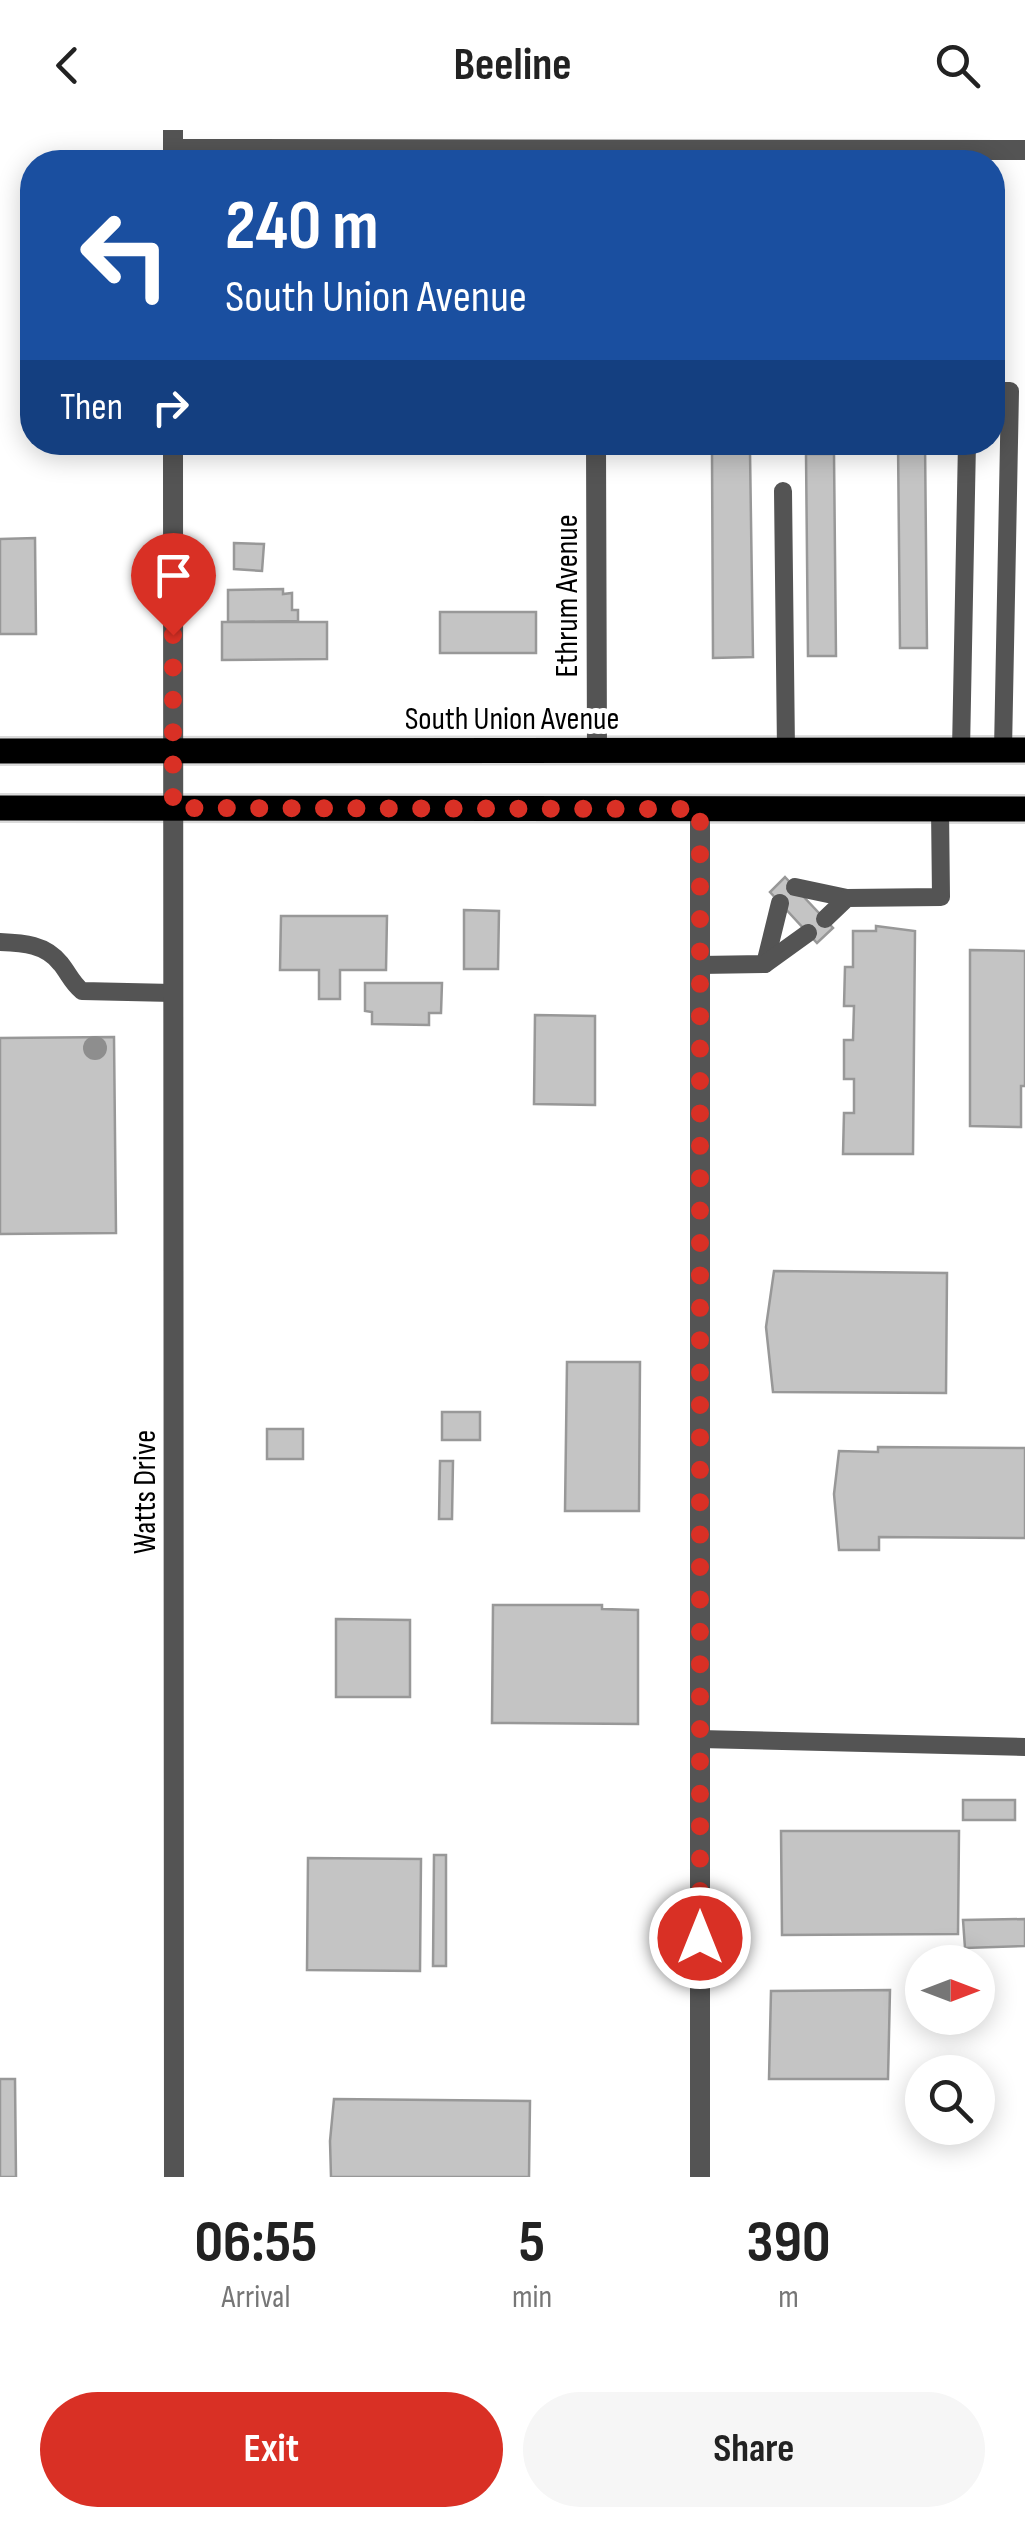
<!DOCTYPE html>
<html lang="en">
<head>
<meta charset="utf-8">
<style>
	:root { --surface:#fff; --page:#f6f6f6; --text:#222; --muted:#767676; --accent:#d93025 }
	body { margin:0; font-family:"Sofia Sans Condensed",sans-serif; background:var(--page); color:var(--text); height:100vh; display:flex; flex-direction:column; font-size:38px; white-space:nowrap }
	* { box-sizing:border-box; margin:0 }
	p { font-size:32px; color:var(--muted) }
	.icon { flex:none; width:55px; height:55px; fill:none; stroke:currentColor; stroke-width:2; stroke-linecap:round; stroke-linejoin:round }
	.map { position:relative; height:2047px; overflow:hidden }
	.details { display:flex; flex-direction:column; background:var(--surface); flex:1 }
	.details>* { flex:none }
	.banner { position:absolute; left:20px; top:20px; width:985px; height:305px; border-radius:40px; box-shadow:0 5px 25px #0003; background:#1a4fa0; color:#fff; overflow:hidden }
	.needle { width:65px; rotate:90deg }
	.buttons { position:absolute; left:905px; top:1815px; display:grid; gap:20px }
	.buttons a { display:grid; place-items:center; width:90px; height:90px; border-radius:50%; background:var(--surface); box-shadow:0 5px 25px #0003; font-size:50px }
	.pin { position:absolute; display:grid; place-items:center; width:85px; height:85px; color:#fff; margin:-102px -42px; border-radius:50% 50% 50% 0; rotate:-45deg; box-shadow:0 0 10px #0007 }
	.pin .icon { rotate:45deg }
	.me { position:absolute; width:110px; margin:-55px; rotate:0deg; stroke-linejoin:round; filter:drop-shadow(0 0 8px #0008) }
	.turn { display:flex; align-items:center; gap:35px; height:210px; padding:0 40px; font-size:45px }
	.turn .icon { width:130px; height:130px; stroke-width:2.5 }
	.turn b { display:block; font-size:70px; line-height:85px }
	.then { display:flex; align-items:center; height:95px; padding:0 40px; background:#0003; gap:20px; font-size:38px }
	.eta { display:flex; justify-content:space-evenly; align-items:center; height:170px; text-align:center }
	.eta b { font-size:60px; font-weight:700; line-height:70px }
	.primary-button { display:flex; gap:20px; margin-top:auto; padding:20px 40px }
	.primary-button a { flex:1; height:115px; border-radius:60px; background:var(--accent); color:#fff; font-size:40px; font-weight:700; line-height:115px; text-align:center }
	.primary-button a+a { background:var(--page); color:var(--text) }
	header { display:flex; justify-content:space-between; align-items:center; height:130px; padding:0 40px; background:var(--surface); font-size:45px; font-weight:700 }
	.map>svg:first-child { display:block }
</style>
</head>
<body>
<header><svg class="icon" aria-label="back" viewBox="0 0 24 24"><path d="M15 5l-7 7 7 7"/></svg>Beeline<svg class="icon" aria-label="search" viewBox="0 0 24 24"><circle cx="10" cy="10" r="6"/><path d="M15 15l6 6"/></svg></header>
<div class="map">
<svg width="1025" height="2047" viewBox="0 0 1025 2047">
	<rect width="100%" height="100%" fill="#fff"/>
	<g fill="#c4c4c4" stroke="#989898" stroke-width="2.5">
		<rect x="71" y="312" width="44" height="8"/>
		<path d="M898,312H925L927,518H900Z"/>
		<path d="M712,322H750L753,527L713,528Z"/>
		<path d="M806,324H834L836,526H808Z"/>
		<path d="M35,408L36,504H0V409Z"/>
		<path d="M234,413L264,414L262,441L234,439Z"/>
		<path d="M283,459V464L292,463V480H298V491L228,492V460Z"/>
		<rect x="440" y="482" width="96" height="41"/>
		<path d="M222,492H327V529L222,530Z"/>
		<path d="M785,747L833,798L817,813L770,762Z"/>
		<path d="M464,780L499,781L498,839H464Z"/>
		<path d="M281,786H387L386,840H340V869H319V840H280Z"/>
		<path d="M876,796L915,801L913,1024H843L844,983H854V949H844V910H853L854,876H844L845,837H853V801H876Z"/>
		<path d="M970,820L1025,821V956H1021V997L970,996Z"/>
		<path d="M365,853H442L441,883H429V895L372,894V882L365,881Z"/>
		<path d="M535,885L595,886V975L534,974Z"/>
		<path d="M114,907L116,1103L0,1104V908Z"/>
		<path d="M774,1141L947,1143L946,1263L773,1262L766,1197Z"/>
		<path d="M567,1232H640L639,1381H565Z"/>
		<rect x="442" y="1282" width="38" height="28"/>
		<rect x="267" y="1299" width="36" height="30"/>
		<path d="M878,1317L1025,1318V1408L879,1407V1420H839L834,1364L839,1321L878,1322Z"/>
		<path d="M440,1331H453L452,1389H439Z"/>
		<path d="M493,1475H602V1479L638,1480V1594L492,1593Z"/>
		<path d="M336,1489L410,1490V1567H336Z"/>
		<rect x="963" y="1670" width="52" height="20"/>
		<path d="M781,1701H959L958,1804L782,1805Z"/>
		<path d="M434,1725H446V1836H433Z"/>
		<path d="M308,1728L421,1729L420,1841L307,1840Z"/>
		<path d="M1025,1789V1816L965,1818L963,1790Z"/>
		<path d="M890,1860L888,1949H769L771,1861Z"/>
		<path d="M0,1949H15L16,2047H0Z"/>
		<path d="M334,1969L530,1971L529,2047H331L330,2011Z"/>
	</g>
	<g fill="none" stroke-linecap="round" stroke-linejoin="round">
		<defs>
			<g id="primary">
				<path d="M0,621L1025,620"/>
				<path d="M0,678L1025,679"/>
			</g>
		</defs>
		<use href="#primary" stroke="#dbdbdb" stroke-width="30"/>
		<g stroke="#545454" stroke-width="18">
			<path d="M992,261H1010L1003,620"/>
			<path d="M783,361L786,620"/>
			<path d="M961,620L967,312"/>
			<path d="M795,757L847,768"/>
			<path d="M825,789L847,768L941,767L940,679"/>
			<path d="M0,812C23,813 46,814 61,834C69,844 72,853 82,861L173,863"/>
			<path d="M765,834L780,773"/>
			<path d="M700,835L765,834L808,803"/>
			<path d="M700,1609L1025,1617"/>
		</g>
		<g stroke="#545454" stroke-width="20">
			<path d="M173,19L1025,20"/>
			<path d="M596,312L597,620"/>
			<path d="M700,679V2047"/>
		</g>
		<g stroke="#545454" stroke-width="20">
			<path d="M173,0V32"/>
			<path d="M173,312L174,2047"/>
		</g>
		<use href="#primary" stroke="#000" stroke-width="25"/>
	</g>
	<circle fill="#8e8e8e" cx="95" cy="918" r="12"/>
	<g fill="none" stroke-linecap="round" stroke-linejoin="round">
		<path stroke="#d93025" stroke-width="18" stroke-dasharray="0 32.4" d="M173,505V678L700,679V1808"/>
	</g>
	<g text-anchor="middle" stroke-width="10" stroke-linejoin="round" paint-order="stroke">
		<g font-size="32" fill="#000" stroke="#fff">
			<text transform="translate(566 466) rotate(-90)" y="11">Ethrum Avenue</text>
			<text x="512" y="599">South Union Avenue</text>
			<text transform="translate(144 1362) rotate(-90)" y="11">Watts Drive</text>
		</g>
	</g>
</svg>
<div class="buttons">
<a><svg class="needle" viewBox="-14 -14 28 28"><path d="M0-13l5 13h-10z" fill="#e53935"/><path d="M0 13l5-13h-10z" fill="#767676"/></svg></a>
<a><svg class="icon" aria-label="search" viewBox="0 0 24 24"><circle cx="10" cy="10" r="6"/><path d="M15 15l6 6"/></svg></a>
</div>
<div class="pin" style="left:173px;top:505px;background:#d93025"><svg class="icon" aria-label="arrive" viewBox="0 0 24 24"><path d="M6 21V4h12l-3 4 3 4H6"/></svg></div>
<svg class="me" style="left:700px;top:1808px" viewBox="-20 -20 40 40"><circle r="17" fill="#d93025" stroke="#fff" stroke-width="3"/><path d="M0-11L8 9 0 5-8 9z" fill="#fff"/></svg>
<div class="banner">
<div class="turn"><svg class="icon" aria-label="left" viewBox="0 0 24 24"><path d="M17 20v-9H6M10 6l-5 5 5 5"/></svg><div><b>240 m</b>South Union Avenue</div></div>
<div class="then">Then<svg class="icon" aria-label="right" viewBox="0 0 24 24"><path d="M7 20v-9h11M14 6l5 5-5 5"/></svg></div>
</div>
</div>
<section class="details">
<div class="eta">
<div><b>06:55</b><p>Arrival</p></div>
<div><b>5</b><p>min</p></div>
<div><b>390</b><p>m</p></div>
</div>
<div class="primary-button"><a>Exit</a><a>Share</a></div>
</section>
</body>
</html>
